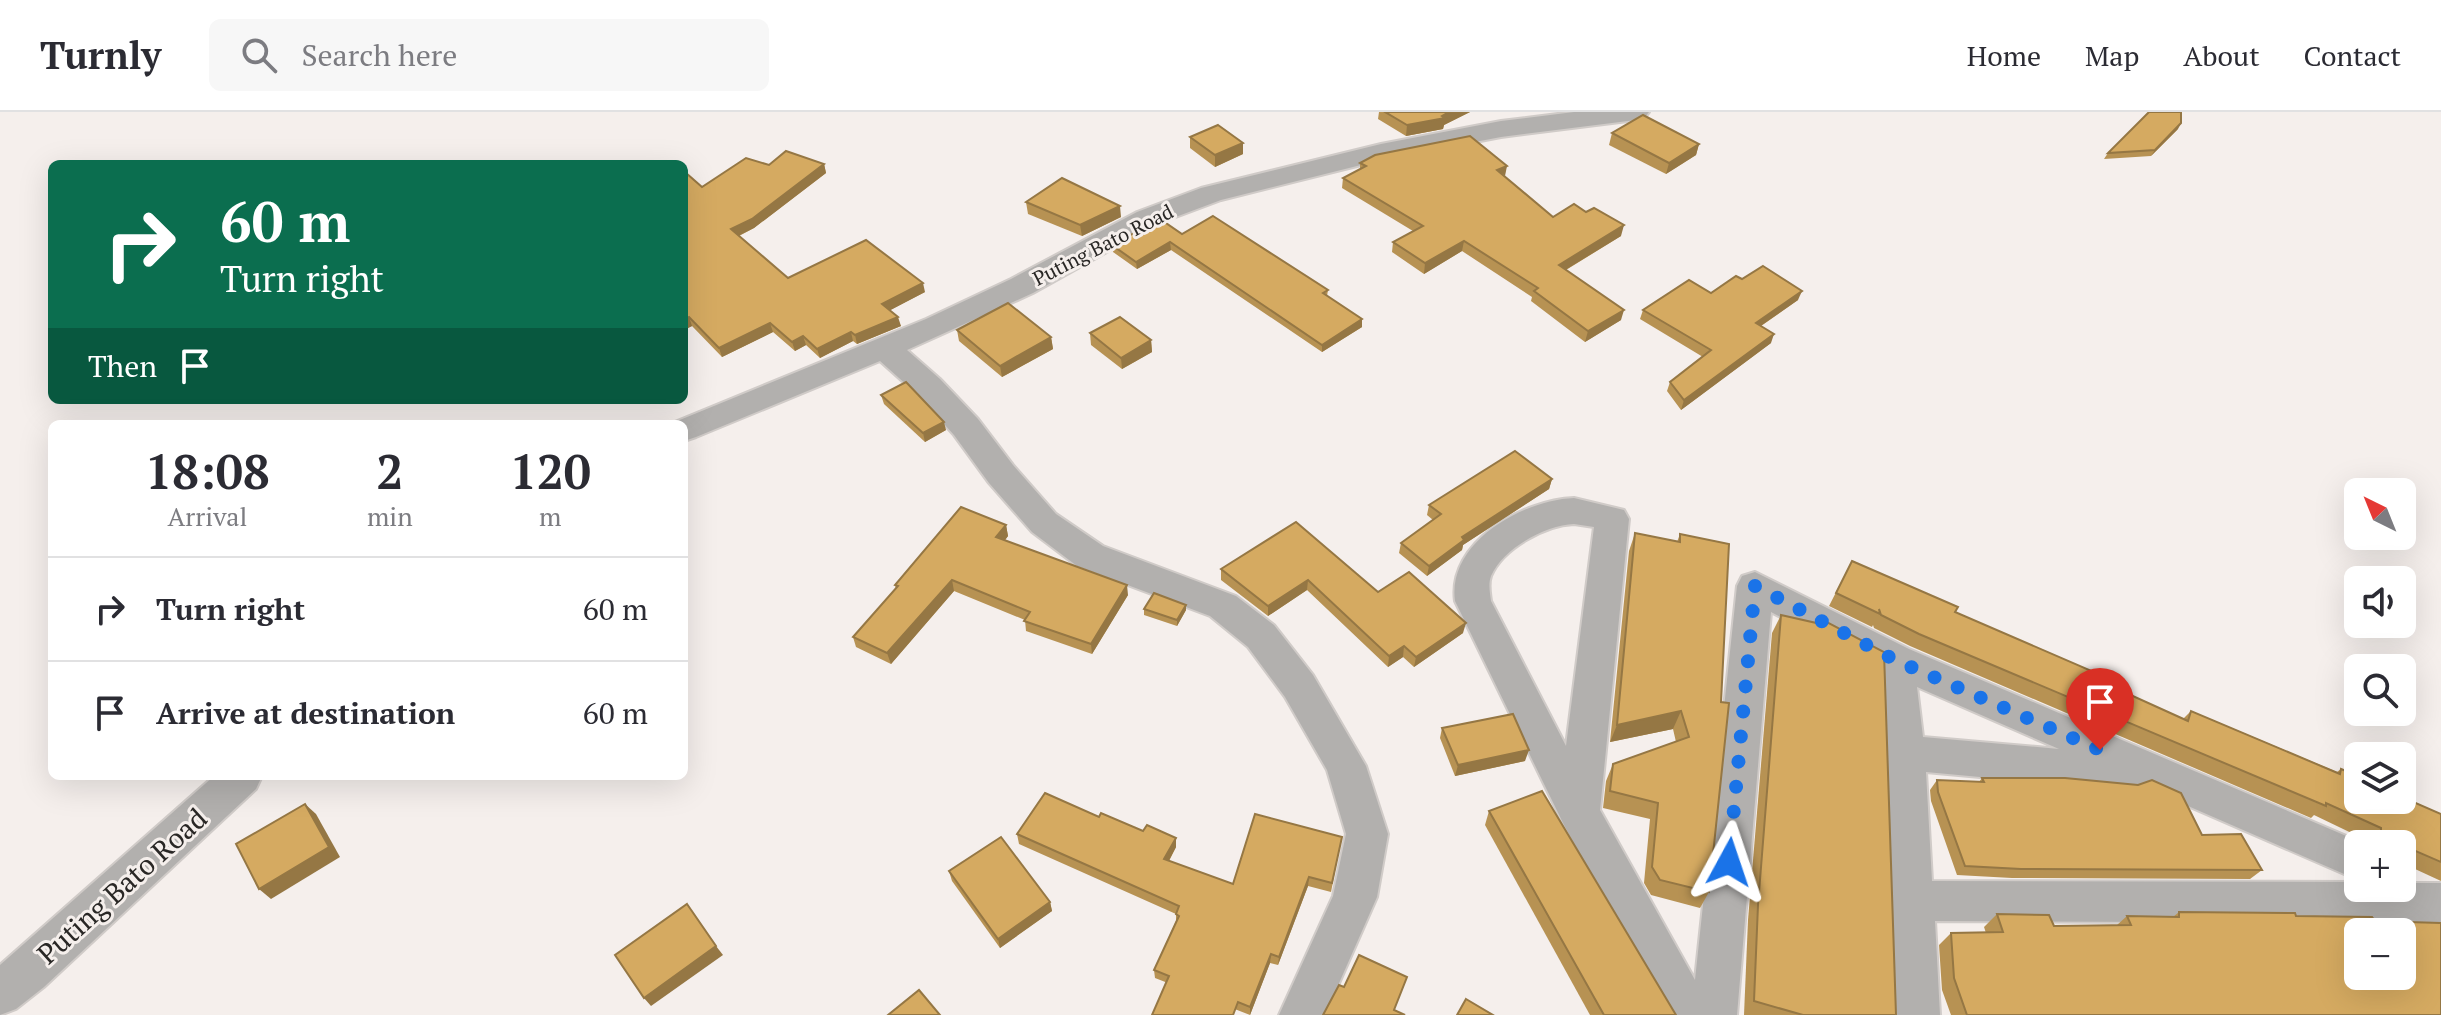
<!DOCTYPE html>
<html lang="en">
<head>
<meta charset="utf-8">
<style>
	:root { --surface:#fff; --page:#f7f7f7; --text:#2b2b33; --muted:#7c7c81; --line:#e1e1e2 }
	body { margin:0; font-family:"PT Serif",serif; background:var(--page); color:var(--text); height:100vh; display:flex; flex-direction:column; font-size:30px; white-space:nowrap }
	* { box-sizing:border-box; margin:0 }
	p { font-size:26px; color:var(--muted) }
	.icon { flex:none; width:44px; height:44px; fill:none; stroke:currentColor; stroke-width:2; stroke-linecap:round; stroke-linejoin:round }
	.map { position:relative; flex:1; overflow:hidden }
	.details { position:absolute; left:48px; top:308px; width:640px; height:360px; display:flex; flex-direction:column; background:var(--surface); border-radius:12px; box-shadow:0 8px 32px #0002 }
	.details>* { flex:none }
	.banner { position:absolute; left:48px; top:48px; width:640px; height:244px; border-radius:12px; box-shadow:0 8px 32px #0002; background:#0b6e4f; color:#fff; overflow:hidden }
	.needle { width:52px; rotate:317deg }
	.controls { position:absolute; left:2344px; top:366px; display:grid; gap:16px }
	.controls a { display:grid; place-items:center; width:72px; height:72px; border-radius:12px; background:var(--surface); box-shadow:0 8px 32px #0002; font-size:40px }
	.pin { position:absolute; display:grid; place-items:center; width:68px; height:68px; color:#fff; margin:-82px -34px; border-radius:50% 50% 50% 0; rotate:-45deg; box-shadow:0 0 8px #0007 }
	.pin .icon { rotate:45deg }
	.me { position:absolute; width:88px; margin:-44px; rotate:5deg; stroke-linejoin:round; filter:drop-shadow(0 0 6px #0008) }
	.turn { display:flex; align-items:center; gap:28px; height:168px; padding:0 40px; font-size:36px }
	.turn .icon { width:104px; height:104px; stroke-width:2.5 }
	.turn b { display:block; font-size:56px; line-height:68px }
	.then { display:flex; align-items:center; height:76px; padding:0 40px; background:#0003; gap:16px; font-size:30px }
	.eta { display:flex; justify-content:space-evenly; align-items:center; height:136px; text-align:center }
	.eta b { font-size:48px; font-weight:600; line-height:56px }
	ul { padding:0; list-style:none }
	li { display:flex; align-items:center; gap:24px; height:104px; padding:0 40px; border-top:2px solid var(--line) }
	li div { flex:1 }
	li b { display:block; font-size:30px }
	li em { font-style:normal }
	header { display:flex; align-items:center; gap:48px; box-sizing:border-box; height:112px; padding:0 40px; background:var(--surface); border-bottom:2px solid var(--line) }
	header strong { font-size:38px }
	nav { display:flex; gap:44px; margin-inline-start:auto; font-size:28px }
	.search { width:560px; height:72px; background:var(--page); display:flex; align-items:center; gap:20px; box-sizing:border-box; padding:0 28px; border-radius:12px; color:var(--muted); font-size:30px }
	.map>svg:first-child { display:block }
</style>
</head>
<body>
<header>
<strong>Turnly</strong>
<div class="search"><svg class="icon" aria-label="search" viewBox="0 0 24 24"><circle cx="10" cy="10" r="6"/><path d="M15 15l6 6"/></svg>Search here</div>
<nav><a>Home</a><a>Map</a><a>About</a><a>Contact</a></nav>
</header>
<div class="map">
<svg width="2441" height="903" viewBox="0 0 2441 903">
	<rect width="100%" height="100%" fill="#f5efec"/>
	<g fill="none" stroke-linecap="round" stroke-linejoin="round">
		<defs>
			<g id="minor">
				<path d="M1574,0H1649L1645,5L1636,8L1501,25L1381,48L1221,88L1157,112L1033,181L907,238L940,267L978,307L1013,353L1056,402L1103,434L1236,484L1274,513L1313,563L1366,654L1388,722L1377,785L1325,903H1279L1333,784L1346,722L1327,658L1285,585L1248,535L1210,504L1077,454L1032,420L989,371L954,323L918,283L880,249L696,325L684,329V312H670L926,207L1011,167L1137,100L1201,76L1381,32L1501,9Z"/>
				<path d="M1574,386L1624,398L1629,407L1600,698L1695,868L1737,474L1742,464L1755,460L1909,537L2365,732H2358V768L2142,674L2129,679L1926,660L1932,769L2358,770V776H2402V771H2441V811L1935,809L1940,903H1894L1885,641L1877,556L1771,500L1737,903H1666L1564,713L1455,489C1447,430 1523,388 1574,386ZM1574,412L1594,415L1566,634L1491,489C1490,481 1488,472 1491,464C1503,436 1546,413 1574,412ZM1917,575L2059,637L1923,625Z"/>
				<path d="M214,664H262L256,677L44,875L16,897L0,903V853Z"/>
			</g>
		</defs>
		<use href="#minor" stroke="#d0cbc8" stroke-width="4"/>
		<use href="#minor" fill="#b2b0ae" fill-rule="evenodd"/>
	</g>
	<g fill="#b79253">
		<path d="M1379,0H1470L1444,13L1443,17L1406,24L1378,7Z"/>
		<path d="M2178,17L2151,44L2104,47L2108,41Z"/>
		<path d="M1612,21L1699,32L1696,43L1666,62L1609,33Z"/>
		<path d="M1190,25L1243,42L1215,55L1190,36Z"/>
		<path d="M1360,51L1505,65L1553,105L1621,124L1566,158L1621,208L1585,230L1531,189L1532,185L1462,139L1424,162L1392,140L1393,130L1413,119L1342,76L1343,66L1360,57Z"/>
		<path d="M824,52L826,61L754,116L739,124L788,166L925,180L890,198L901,214L857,232L853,229L820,246L806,233L795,239L773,220L722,245L692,214L684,218L702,75L769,53Z"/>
		<path d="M1026,90L1121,105L1082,124L1028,102Z"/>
		<path d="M1182,122L1328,178L1327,184L1362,207V215L1322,240L1171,138L1137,157L1113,140L1112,133Z"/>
		<path d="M1742,167L1798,188L1761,214L1771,231L1681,298L1667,279L1670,270L1703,245L1640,207L1643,198L1711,181Z"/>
		<path d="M957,218L1051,225L1053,237L1002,265L959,229Z"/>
		<path d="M1090,221L1151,228L1152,240L1122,257L1091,233Z"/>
		<path d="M881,283L946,318L925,330L884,292Z"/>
		<path d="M1552,367L1549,377L1463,433L1462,438L1427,464L1399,441L1401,431L1433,408L1427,403L1429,393Z"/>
		<path d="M1296,410L1378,480L1463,521L1414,555L1403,545L1388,555L1307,478L1268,504L1221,468V457Z"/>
		<path d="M1006,413L1008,424L1005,428L1128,483L1092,542L1026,519L1025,508L954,479L891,552L856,535L853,525L896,477L895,473Z"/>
		<path d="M1635,421L1677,430L1680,422L1709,780L1700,796L1651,783L1644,771L1650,707L1603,696L1606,669L1613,652L1676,630L1673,617L1610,630L1629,439Z"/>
		<path d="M1852,449L1955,500L2183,607L2191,599L2337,660L2341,657L2441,702V769L2402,751V732H2366V728L2314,703L2311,706L1910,534L1874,516L1873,513L1872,515L1829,494Z"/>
		<path d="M1144,497L1186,498L1177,514L1144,503Z"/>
		<path d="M1781,503L1896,903H1744L1748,808L1772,521Z"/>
		<path d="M1442,616L1525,649L1455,664L1440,626Z"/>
		<path d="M1982,666L2202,723L2262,758L2250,767L2012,766L1957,763L1931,689L1930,678L1937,668L1979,670Z"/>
		<path d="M1489,699L1676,903H1590L1485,713Z"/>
		<path d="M1099,705L1176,735L1169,749L1233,772L1340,734L1331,780L1308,774L1278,853L1270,851L1250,903L1155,866L1154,858L1176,809V802L1019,732L1017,722Z"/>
		<path d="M949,759L1050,790L1052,799L1000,836L952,769Z"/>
		<path d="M2179,800L2296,804L2375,809L2441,903H1951L1942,878L1939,833L1951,821H1986L1984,815L1997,802L2054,814L2117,813L2127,804L2173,805Z"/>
	</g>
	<g fill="#957744">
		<path d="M1449,0H1470L1444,13L1443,17L1406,24L1407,13L1442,4Z"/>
		<path d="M2181,11L2178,17L2151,44L2155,38Z"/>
		<path d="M1243,31V42L1215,55V43Z"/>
		<path d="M1699,32L1696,43L1666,62L1669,51Z"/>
		<path d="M824,52L826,61L754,116L734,126L731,117Z"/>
		<path d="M1507,54L1505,64L1497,58Z"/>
		<path d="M1120,94L1121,105L1082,124L1080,113Z"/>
		<path d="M1624,113L1621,124L1557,163L1559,153Z"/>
		<path d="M1464,129L1462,139L1424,162L1425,151Z"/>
		<path d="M1170,130L1171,138L1137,157L1136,150Z"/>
		<path d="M923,171L925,180L885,201L882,192Z"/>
		<path d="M1802,179L1798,188L1752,220L1756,211Z"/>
		<path d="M1624,198L1621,208L1585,230L1588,219Z"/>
		<path d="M689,205L692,214L684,218V208Z"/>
		<path d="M898,205L901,214L857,232L855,223Z"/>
		<path d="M1362,207V215L1322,240V233Z"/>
		<path d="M770,211L773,220L722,245L719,236Z"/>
		<path d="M851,220L853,229L820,246L817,237Z"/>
		<path d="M1774,222L1771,231L1681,298L1684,288Z"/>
		<path d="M803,224L806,233L795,239L792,230Z"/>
		<path d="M1051,225L1053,237L1002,265L1000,254Z"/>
		<path d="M1151,228L1152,240L1122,257L1121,246Z"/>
		<path d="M944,310L946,318L925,330L923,321Z"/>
		<path d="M1552,367L1549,377L1463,433L1462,438L1427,464L1429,454L1462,425Z"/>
		<path d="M1006,413L1008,424L999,436L996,425Z"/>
		<path d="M952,468L954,479L891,552L887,541Z"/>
		<path d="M1308,468L1307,478L1268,504V494Z"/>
		<path d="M1127,473L1128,483L1092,542L1091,532Z"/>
		<path d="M1186,493V498L1177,514V508Z"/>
		<path d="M1466,511L1463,521L1414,555L1416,545Z"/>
		<path d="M1404,534L1403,545L1388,555L1389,544Z"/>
		<path d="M1681,599L1673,617L1610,630L1617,613Z"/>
		<path d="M1529,638L1525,649L1455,664L1458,653Z"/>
		<path d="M305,692L316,702L340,745L271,787L259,777Z"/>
		<path d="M1176,726V735L1165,756L1164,747Z"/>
		<path d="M1309,765L1308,774L1278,853L1279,845Z"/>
		<path d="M1050,790L1052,799L1000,836L998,827Z"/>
		<path d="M716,834L723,843L651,894L644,886Z"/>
		<path d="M1271,842L1270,851L1250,903V895Z"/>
	</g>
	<g fill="#d5aa61" stroke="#957744" stroke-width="2" fill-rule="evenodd">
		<path d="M1385,0H1449L1442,4L1445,6L1407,13Z"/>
		<path d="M2149,0H2181V11L2155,38L2108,41Z"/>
		<path d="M1643,3L1699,32L1669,51L1612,21Z"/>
		<path d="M1218,13L1243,31L1215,43L1190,25Z"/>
		<path d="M1470,24L1507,54L1497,58L1553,105L1574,92L1586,100L1594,96L1624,113L1559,153L1624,198L1588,219L1534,179L1538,176L1464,129L1425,151L1393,130L1423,114L1343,66L1366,54L1360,51L1375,43Z"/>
		<path d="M786,39L824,52L752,107L731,117L788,166L866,128L923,171L882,192L898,205L855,223L851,220L817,237L803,224L792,230L770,211L719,236L689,205L684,208V62L686,61L702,75L746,46L769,53Z"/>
		<path d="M1062,66L1120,94L1080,113L1026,90Z"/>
		<path d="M1213,104L1328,178L1323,181L1362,207L1322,233L1170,130L1136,150L1112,133L1160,107L1182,122Z"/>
		<path d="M1763,154L1802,179L1756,211L1774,222L1684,288L1670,270L1711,238L1643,198L1689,168L1711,181L1736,164L1742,167Z"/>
		<path d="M1008,191L1051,225L1000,254L957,218Z"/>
		<path d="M1120,205L1151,228L1121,246L1090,221Z"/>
		<path d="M906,270L944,310L923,321L881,283Z"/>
		<path d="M1515,339L1552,367L1462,425L1464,428L1429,454L1401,431L1441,402L1429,393Z"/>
		<path d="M961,395L1006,413L996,425L1127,473L1091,532L1024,509L1030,500L952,468L887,541L853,525L898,474L895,473Z"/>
		<path d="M1296,410L1378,480L1409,460L1466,511L1416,545L1404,534L1389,544L1308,468L1268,494L1221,457Z"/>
		<path d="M1635,421L1680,430V422L1729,432L1721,590L1729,591L1709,780L1660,768L1652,755L1658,691L1610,679L1613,652L1689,625L1681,599L1617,613Z"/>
		<path d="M1852,449L1958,495L1955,500L2117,570L2115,576L2188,609L2191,599L2340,662L2341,657L2358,664V688H2402V685L2441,702V750L2381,724V716L2326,691V694L1919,522L1881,503L1879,497L1880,502L1836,481Z"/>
		<path d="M1154,481L1186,493L1177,508L1144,497Z"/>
		<path d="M1781,503L1821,512L1823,508L1884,540L1896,903H1803L1754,889L1758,793Z"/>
		<path d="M1513,602L1529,638L1458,653L1442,616Z"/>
		<path d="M1982,666H2065L2138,673L2152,668L2181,681L2202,723L2241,722L2262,758L2021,757L1965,754L1938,680L1937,668L1984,670Z"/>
		<path d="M1542,679L1676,903H1604L1489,699Z"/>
		<path d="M1045,681L1099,705L1101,701L1143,719L1147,713L1176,726L1164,747L1233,772L1255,702L1342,725L1332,771L1309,765L1279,845L1271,842L1250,895L1238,890L1233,903H1152L1169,864L1154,858L1179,804L1176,802L1179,794L1017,722Z"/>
		<path d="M305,692L329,735L259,777L236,732Z"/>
		<path d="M1001,725L1050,790L998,827L949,759Z"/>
		<path d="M687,792L716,834L644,886L615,843Z"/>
		<path d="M2179,800L2295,801L2296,804L2372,805L2375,809L2441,811V903H1967L1954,866L1951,821L2003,820L1997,802L2049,803L2054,814L2131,813L2127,804L2179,805ZM2358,820H2402V864H2358Z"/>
		<path d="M1359,843L1407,865L1394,898L1405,903H1323L1339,873L1344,875Z"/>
		<path d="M919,878L940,903H888Z"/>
		<path d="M1466,887L1493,903H1457Z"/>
	</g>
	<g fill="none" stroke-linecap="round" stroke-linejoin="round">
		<path stroke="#1a73e8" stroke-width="14" stroke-dasharray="0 25.2" d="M1729,750L1755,474L1895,548L2100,638"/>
	</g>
	<g text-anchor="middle" stroke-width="6" stroke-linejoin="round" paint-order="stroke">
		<g font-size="20" fill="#292725" stroke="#f5efec">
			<text transform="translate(1103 133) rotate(-27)" y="7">Puting Bato Road</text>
		</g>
		<g font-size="28" fill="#292725" stroke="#f5efec">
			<text transform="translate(122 774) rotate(-42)" y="10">Puting Bato Road</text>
		</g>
	</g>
</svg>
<div class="controls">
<a><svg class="needle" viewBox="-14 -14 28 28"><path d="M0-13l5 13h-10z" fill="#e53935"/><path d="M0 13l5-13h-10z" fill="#7c7c81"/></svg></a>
<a><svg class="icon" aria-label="sound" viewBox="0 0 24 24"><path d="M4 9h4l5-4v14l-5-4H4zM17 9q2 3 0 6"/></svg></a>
<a><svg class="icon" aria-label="search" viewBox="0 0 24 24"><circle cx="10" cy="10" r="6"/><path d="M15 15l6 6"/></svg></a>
<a><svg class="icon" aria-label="layers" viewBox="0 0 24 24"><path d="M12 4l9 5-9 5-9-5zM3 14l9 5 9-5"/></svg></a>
<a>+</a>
<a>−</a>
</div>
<div class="pin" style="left:2100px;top:638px;background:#d93025"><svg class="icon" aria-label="arrive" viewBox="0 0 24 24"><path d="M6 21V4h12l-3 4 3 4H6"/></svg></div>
<svg class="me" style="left:1729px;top:750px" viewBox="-20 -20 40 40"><path d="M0-17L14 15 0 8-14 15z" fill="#1a73e8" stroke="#fff" stroke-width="4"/></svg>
<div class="banner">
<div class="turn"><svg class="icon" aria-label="right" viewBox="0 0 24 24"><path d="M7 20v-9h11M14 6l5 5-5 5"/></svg><div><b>60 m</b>Turn right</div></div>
<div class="then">Then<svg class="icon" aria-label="arrive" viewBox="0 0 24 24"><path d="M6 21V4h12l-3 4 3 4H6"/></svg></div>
</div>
<section class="details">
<div class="eta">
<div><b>18:08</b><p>Arrival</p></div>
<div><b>2</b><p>min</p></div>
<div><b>120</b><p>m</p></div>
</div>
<ul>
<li><svg class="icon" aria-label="right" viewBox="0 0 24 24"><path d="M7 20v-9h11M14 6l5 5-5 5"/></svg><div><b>Turn right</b></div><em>60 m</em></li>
<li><svg class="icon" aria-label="arrive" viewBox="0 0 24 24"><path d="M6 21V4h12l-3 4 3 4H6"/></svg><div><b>Arrive at destination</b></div><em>60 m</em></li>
</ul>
</section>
</div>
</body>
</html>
